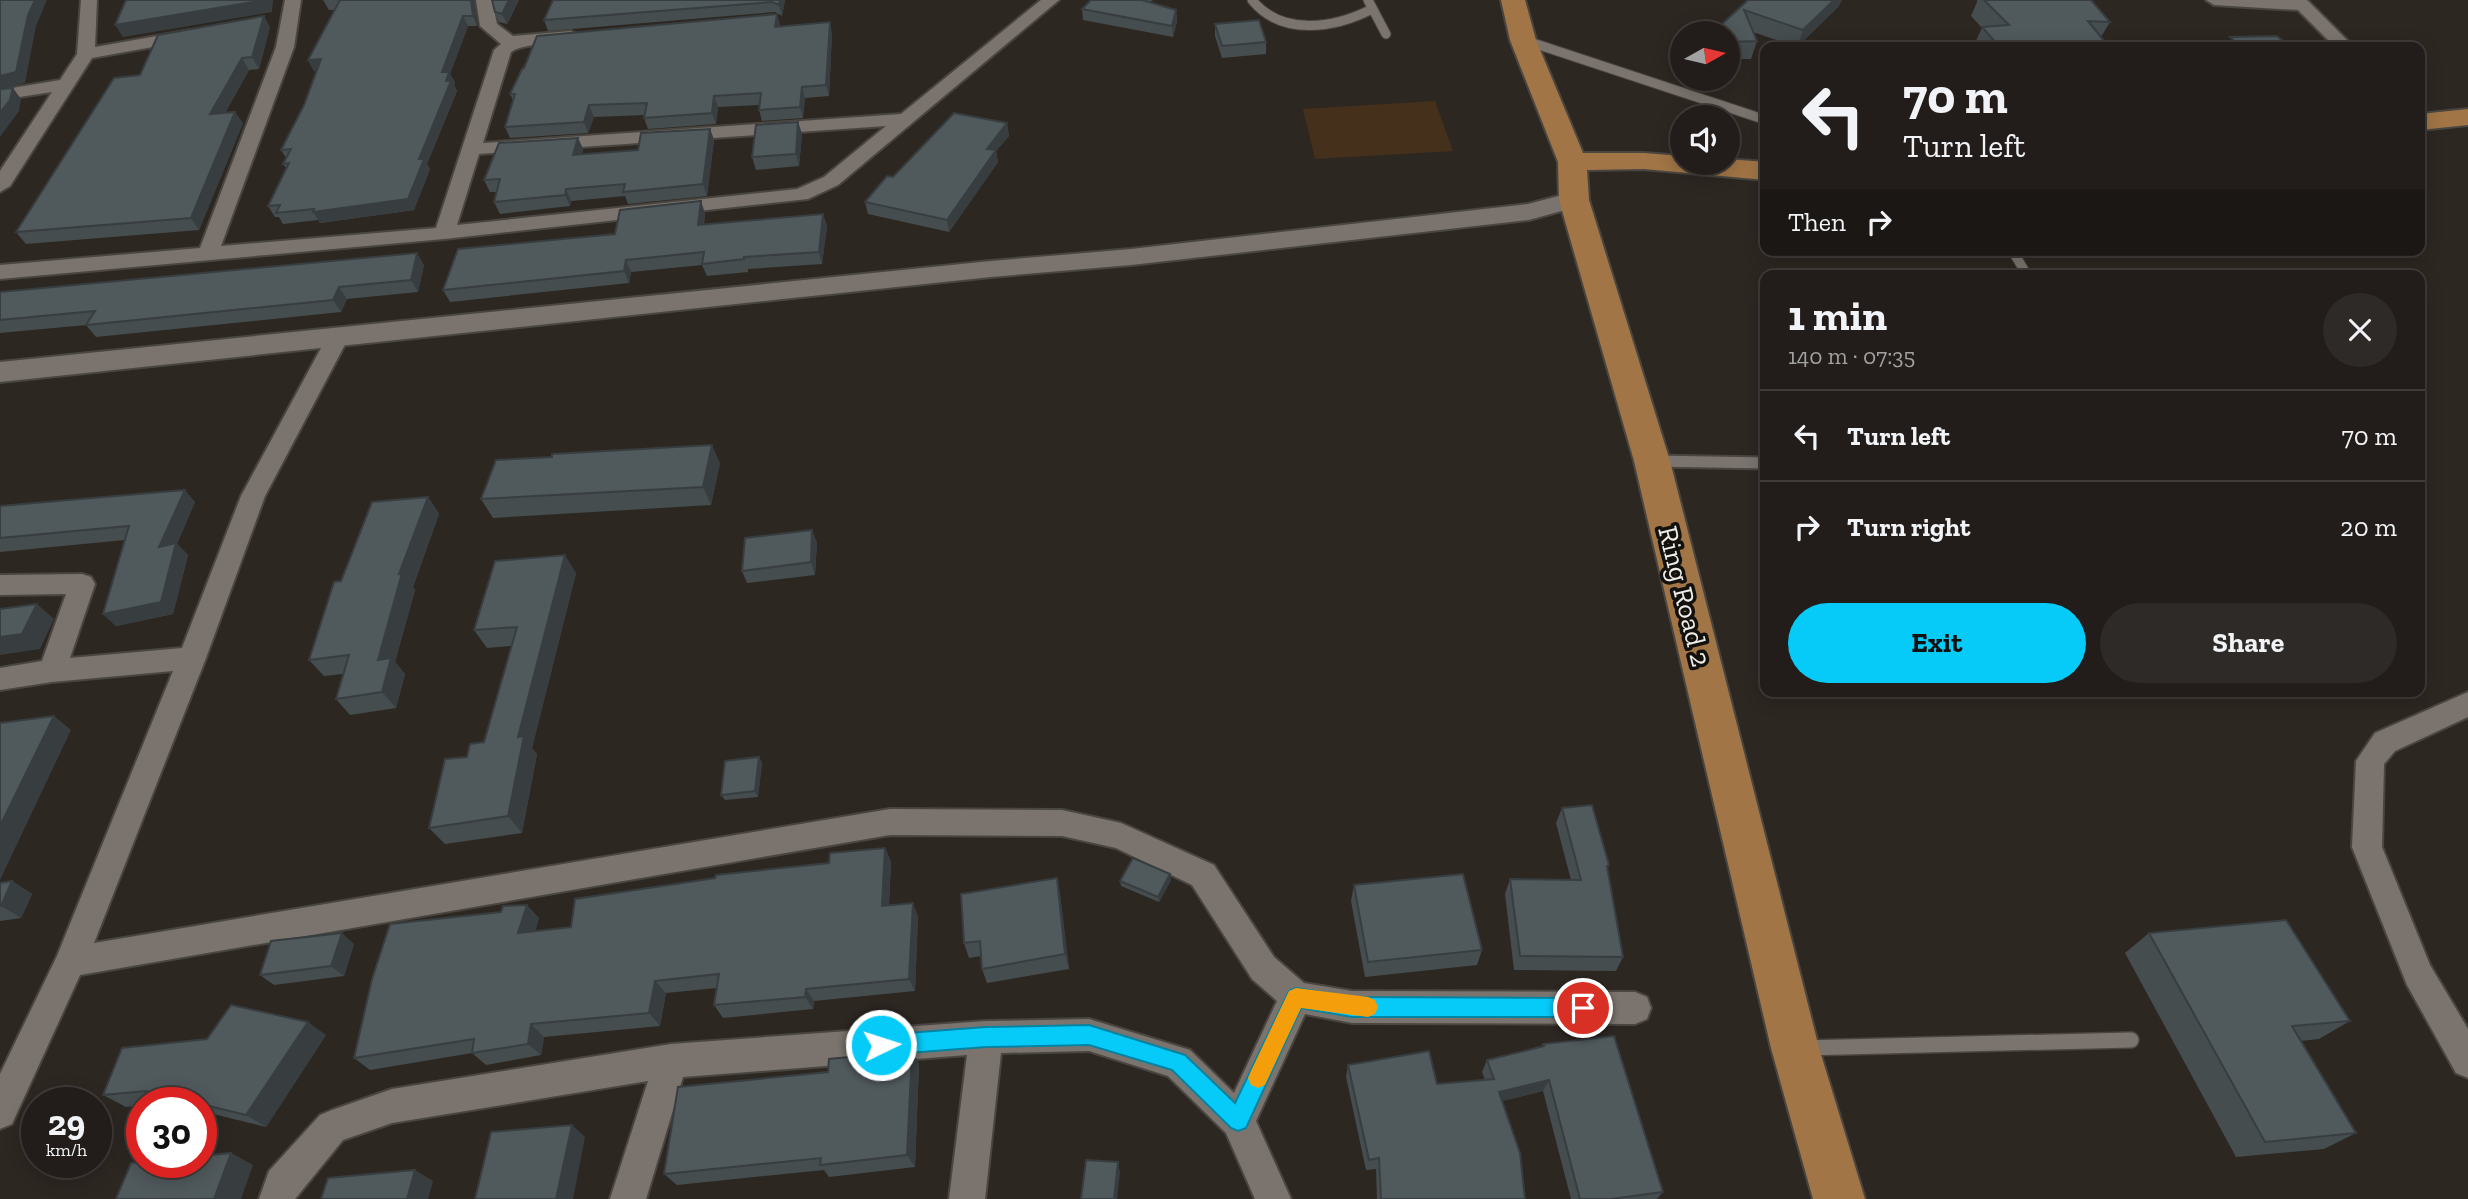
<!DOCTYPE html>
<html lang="en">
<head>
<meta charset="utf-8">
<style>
	:root { --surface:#221d1a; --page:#2e2a27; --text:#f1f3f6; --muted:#a2a2a2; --line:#3f3b39; --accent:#06cbf9 }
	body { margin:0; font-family:"Zilla Slab",serif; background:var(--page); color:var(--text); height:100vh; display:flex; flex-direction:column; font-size:26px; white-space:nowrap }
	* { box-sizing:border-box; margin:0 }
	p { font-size:23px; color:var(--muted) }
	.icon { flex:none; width:38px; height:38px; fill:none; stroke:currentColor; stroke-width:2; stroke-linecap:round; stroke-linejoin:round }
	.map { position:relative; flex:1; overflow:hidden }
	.panel { position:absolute; left:1760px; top:270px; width:665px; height:427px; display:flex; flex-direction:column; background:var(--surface); border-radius:14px; box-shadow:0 4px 18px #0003,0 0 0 2px var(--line) }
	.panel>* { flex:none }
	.guide { position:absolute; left:1760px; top:42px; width:665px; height:214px; border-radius:14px; box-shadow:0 4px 18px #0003,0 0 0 2px var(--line); background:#221d1a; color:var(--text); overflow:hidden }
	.needle { width:46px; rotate:82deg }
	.fabs { position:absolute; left:1670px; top:21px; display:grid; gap:14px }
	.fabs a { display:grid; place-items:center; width:70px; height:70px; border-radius:50%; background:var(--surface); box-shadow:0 4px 18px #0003,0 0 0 2px var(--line); font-size:35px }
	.speed { position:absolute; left:21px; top:1087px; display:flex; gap:14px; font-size:35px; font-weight:700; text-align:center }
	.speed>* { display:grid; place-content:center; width:91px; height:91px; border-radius:50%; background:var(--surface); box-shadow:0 4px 18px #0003,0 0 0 2px var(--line); line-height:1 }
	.speed small { font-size:18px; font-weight:400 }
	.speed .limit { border:10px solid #d22; background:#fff; color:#111 }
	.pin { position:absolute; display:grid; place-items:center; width:60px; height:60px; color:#fff; margin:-30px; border:4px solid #fff; border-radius:50%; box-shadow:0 2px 7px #0007 }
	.me { position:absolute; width:77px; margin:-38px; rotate:86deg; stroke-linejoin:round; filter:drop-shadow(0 0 5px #0008) }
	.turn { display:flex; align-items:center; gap:24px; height:147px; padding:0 28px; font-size:32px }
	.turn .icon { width:91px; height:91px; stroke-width:2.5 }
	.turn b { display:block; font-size:49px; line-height:60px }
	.then { display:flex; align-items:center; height:66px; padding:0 28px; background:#0003; gap:14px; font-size:26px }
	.round { display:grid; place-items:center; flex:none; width:74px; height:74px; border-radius:37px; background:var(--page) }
	.headline { display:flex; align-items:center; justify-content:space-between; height:119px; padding:0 28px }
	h1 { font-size:42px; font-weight:800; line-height:52px }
	.cta { display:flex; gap:14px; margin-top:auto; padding:14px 28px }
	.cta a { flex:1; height:80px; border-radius:42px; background:var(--accent); color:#111; font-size:28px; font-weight:800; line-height:80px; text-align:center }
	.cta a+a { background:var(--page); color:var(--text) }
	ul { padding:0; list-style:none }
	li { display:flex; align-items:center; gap:21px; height:91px; padding:0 28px; border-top:2px solid var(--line) }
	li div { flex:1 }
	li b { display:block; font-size:26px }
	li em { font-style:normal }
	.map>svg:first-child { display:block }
</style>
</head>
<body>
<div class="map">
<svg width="2468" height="1199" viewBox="0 0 2468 1199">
	<rect width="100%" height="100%" fill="#2d2722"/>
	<path fill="#45301b" d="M1435,101L1453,151L1315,159L1303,109Z"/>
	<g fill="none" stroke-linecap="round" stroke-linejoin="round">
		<defs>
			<g id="service-far2">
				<path d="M1252,0C1282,37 1335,28 1372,9"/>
				<path d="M1368,0L1386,34"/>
				<path d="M1524,40L1766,120"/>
				<path d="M2012,250L2027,275"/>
			</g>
			<path id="service-far1" d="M1654,461L1766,463"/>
			<path id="service" d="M1803,1048L2131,1040"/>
			<g id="minor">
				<path d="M81,0H97L95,47L191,30L200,35L191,40L92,58L10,186L0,192V171L52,92L0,100V90L60,80L77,54Z"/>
				<path d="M285,0H301L294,47L221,246L436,228L494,50L501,44L480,26L476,0H492L497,24L513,36L571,31L580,36C566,50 530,39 511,52L483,143L901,114L1041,0H1059L838,185L808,199L444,239L0,279V265L200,248L276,47ZM886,126L824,177L797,189L457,225L479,154Z"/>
				<path d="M2206,0H2307L2354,47H2335L2298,10L2214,5Z"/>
				<path d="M338,330L346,332L349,337L265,496L206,658L94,943L890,809L1062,810L1121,823L1214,865L1274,957L1304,983L1352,991L1635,992L1647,997L1651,1008L1647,1019L1635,1024L1352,1023L1305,1014L1256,1121L1291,1199H1255L1226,1133L1168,1076L1089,1051L1001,1053L985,1199H949L967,1055L683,1077L646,1199H610L648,1081L392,1123L343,1140L295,1199H259L269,1171L320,1115L332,1110L392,1089L671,1044L986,1021L1089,1019L1190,1050L1234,1093L1277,1001L1252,979L1192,885L1116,848L1062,836L890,835L80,975L12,1124L0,1129V1074L57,956L173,671L52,682L0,690V668L42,661L66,594L0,595V575L82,574L91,577L95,584L70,658L182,648L241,496L327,337L330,332Z"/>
				<path d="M2468,692V717L2395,751L2384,764L2382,847L2430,965L2468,1029V1078L2456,1073L2407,985L2352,847L2356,761L2375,733Z"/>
			</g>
			<path id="tertiary" d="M1574,192L1583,195L1587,200L1583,205L1529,220L1131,265L991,277L0,382V362L991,261L1131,249L1528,204Z"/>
			<g id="primary">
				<path d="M1501,0H1525L1536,40L1583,153H1644L1682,156V163H1727V159L1766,162V180L1644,169L1587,170L1589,200L1670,461L1819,1048L1865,1199H1813L1771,1048L1634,461L1559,200L1558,162L1510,40Z"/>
				<path d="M2468,109V125L2420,130V114Z"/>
			</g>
		</defs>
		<use href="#service-far2" stroke="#494540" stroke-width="11"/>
		<use href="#service-far1" stroke="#494540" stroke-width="15"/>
		<use href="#service" stroke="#494540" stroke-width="18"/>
		<use href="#minor" stroke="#494540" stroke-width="4"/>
		<use href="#tertiary" stroke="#494540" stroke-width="4"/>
		<use href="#primary" stroke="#494540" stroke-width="4"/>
		<use href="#service-far2" stroke="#7b746e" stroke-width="9"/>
		<use href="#service-far1" stroke="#7b746e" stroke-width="11"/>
		<use href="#service" stroke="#7b746e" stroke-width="15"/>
		<use href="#minor" fill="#7b746e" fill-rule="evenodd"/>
		<use href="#tertiary" fill="#7b746e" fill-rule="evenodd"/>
		<use href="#primary" fill="#a17545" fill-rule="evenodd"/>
	</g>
	<g fill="#454d4f">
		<path d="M323,0H474L477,26H468L450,74L455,82L454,85L457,91L427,164L430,169L414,210L320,223L318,220L283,224L279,217H275L268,206L286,168L283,164L286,158L281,150L304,105L317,71H314L308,60L335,10H329Z"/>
		<path d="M519,0L507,24L499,22L495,12Z"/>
		<path d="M785,0L782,16L775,12L548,31L544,20Z"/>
		<path d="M1091,0H1153L1150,2L1176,10L1177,21L1173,37L1083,20L1082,9Z"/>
		<path d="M1748,0L1839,6L1797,47L1753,32L1757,41L1751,59H1727V33H1717L1720,26Z"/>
		<path d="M1977,0H2091L2110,22L2101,37L2109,47H1973L1982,28L1971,16L1977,2Z"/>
		<path d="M777,14L780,26L832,33L829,96L805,98L803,118L762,121L759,110V105L718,107L716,124L648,129L644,118L645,115L594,117L588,133L510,138L505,127L513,100L510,94L524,68Z"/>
		<path d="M1215,24L1266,42V54L1222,58L1215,36Z"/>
		<path d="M270,27L259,69L249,70L225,113L243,123L199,230L26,244L16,232L140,75Z"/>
		<path d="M798,122L802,134L799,166L756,170L752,157Z"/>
		<path d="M1007,123L1009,136L996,151L998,162L949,232L868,214L865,202L893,177Z"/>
		<path d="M710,129L714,140L707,196L628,204L625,196L571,201L570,206L500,214L494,202L497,192H490L484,180L578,138L583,149L582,154L638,150Z"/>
		<path d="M705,213L704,225L823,214L827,226L822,264L748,269V272L707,276L702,265L631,272L629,283L450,302L443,290L615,234Z"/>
		<path d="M424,265L418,292L347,299L341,312L96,337L86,325L0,333V292Z"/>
		<path d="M552,457L720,463L711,505L493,518L481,499Z"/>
		<path d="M428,497L439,514L413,587L415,590L395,662L405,674L396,708L350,715L336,699L343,674L324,676L309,660L341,581Z"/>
		<path d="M195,502L177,544L188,555L173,614L116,626L103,614L125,540L0,552V506Z"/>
		<path d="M817,542L815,575L747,583L742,571Z"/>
		<path d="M576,573L532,748L537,754L522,833L445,844L429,828L467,757L484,742L511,646L487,648L474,630Z"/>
		<path d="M759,757L762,763L758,797L725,800L721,795Z"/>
		<path d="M1562,808L1609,865L1607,869L1623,957L1616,971L1514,970L1505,894L1510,879L1571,880L1556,823Z"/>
		<path d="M885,848L891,862L889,905L918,916L915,991L814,1001L813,1009L723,1018L714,1005L717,988L666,993L660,1026L544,1037L541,1055L486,1065L472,1053L370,1070L354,1058L539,918L535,931L571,927L829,863Z"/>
		<path d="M1057,878L1060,894L1069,969L987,983L982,969L981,956L969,958L964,943Z"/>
		<path d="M1171,880L1159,902L1121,886L1120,881Z"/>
		<path d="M12,881L32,894L21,918L0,921V883Z"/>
		<path d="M1354,885L1482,950L1477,965L1365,977L1351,901Z"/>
		<path d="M2149,933L2350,1021L2319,1039L2300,1041L2356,1133L2324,1149L2236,1157L2125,953Z"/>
		<path d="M354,944L344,976L274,985L260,975Z"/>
		<path d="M326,1035L266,1127L201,1111V1102H142V1105L126,1107L103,1095Z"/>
		<path d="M1543,1044L1663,1192L1657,1199H1571L1543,1091L1502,1101L1525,1199H1377L1376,1169L1366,1170L1346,1077L1348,1065L1437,1084L1485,1080L1482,1072L1487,1060L1542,1047Z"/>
		<path d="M912,1051L919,1064L915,1167L829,1177L824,1170L677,1185L664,1174L828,1072Z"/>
	</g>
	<g fill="#383e40">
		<path d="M35,0H47L36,26L25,83L0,89V76Z"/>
		<path d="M265,0H273L272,12L123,37L115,25Z"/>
		<path d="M471,0H474L477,26L473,16Z"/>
		<path d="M509,0H519L507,24L502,14Z"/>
		<path d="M780,0H785L782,16L779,5Z"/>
		<path d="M1834,0H1842L1839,6L1797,47L1803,30Z"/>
		<path d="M1176,10L1177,21L1173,37L1172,26Z"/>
		<path d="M777,14L780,25L778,38L775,27Z"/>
		<path d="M264,16L270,27L259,69L252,57Z"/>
		<path d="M463,16L468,26L450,74L455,82L454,85L457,91L427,164L430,169L414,210L320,223L313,212L419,159L442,72Z"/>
		<path d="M830,22L832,33L829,96L826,85Z"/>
		<path d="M242,58L249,70L218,126L210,114Z"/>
		<path d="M321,59L327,69L314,71L308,60Z"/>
		<path d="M802,87L805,98L803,118L800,107Z"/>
		<path d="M13,88L21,99L19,111L0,137V113Z"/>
		<path d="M714,96L718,107L716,124L712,113Z"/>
		<path d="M589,105L594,117L588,133L584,122Z"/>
		<path d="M235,112L243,123L199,230L191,218Z"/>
		<path d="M798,122L802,134L799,166L796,154Z"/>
		<path d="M1007,123L1009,136L996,151L998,162L949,232L947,220L987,149Z"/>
		<path d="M710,129L714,140L707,196L703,184Z"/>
		<path d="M578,138L583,149L578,166L573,155Z"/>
		<path d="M566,189L571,201L570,206L565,195Z"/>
		<path d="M701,201L705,213L702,237L698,225Z"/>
		<path d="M823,214L827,226L822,264L819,252Z"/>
		<path d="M417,253L424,265L418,292L411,280Z"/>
		<path d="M626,260L631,272L629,283L624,271Z"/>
		<path d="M339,287L347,299L341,312L333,300Z"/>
		<path d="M712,445L720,463L711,505L703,487Z"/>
		<path d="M185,490L195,502L177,544L188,555L173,614L116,626L103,614L159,547Z"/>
		<path d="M428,497L439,514L413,587L415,590L395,662L405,674L396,708L382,692L378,660L399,574Z"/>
		<path d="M812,530L817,542L815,575L811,562Z"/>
		<path d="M565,555L576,573L532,748L537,754L522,833L508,816L518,737Z"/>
		<path d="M37,604L54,619L40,649L0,655V637Z"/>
		<path d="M54,716L71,730L0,880V826Z"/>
		<path d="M759,757L762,763L758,797L755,791Z"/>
		<path d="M885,848L891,862L888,919L882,906Z"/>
		<path d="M1170,874L1171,880L1159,902L1158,897Z"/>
		<path d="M1057,878L1060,894L1069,969L1065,954Z"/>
		<path d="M12,881L32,894L21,918L1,906Z"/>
		<path d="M913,903L918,916L915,991L909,979Z"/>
		<path d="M527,905L539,918L531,946L518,933Z"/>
		<path d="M342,933L354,944L344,976L331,966Z"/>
		<path d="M655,981L666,993L660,1026L649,1013Z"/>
		<path d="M806,989L814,1001L813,1009L805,997Z"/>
		<path d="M308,1022L326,1035L266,1127L246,1115Z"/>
		<path d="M531,1024L544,1037L541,1055L528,1044Z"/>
		<path d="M912,1051L919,1064L915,1167L907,1155Z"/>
		<path d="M1549,1080L1543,1091L1494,1103L1499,1092Z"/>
		<path d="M572,1125L585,1137L573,1199H556Z"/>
		<path d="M231,1153L253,1165L241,1199H214Z"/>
		<path d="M1118,1162L1120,1173L1117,1199H1114Z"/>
		<path d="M415,1170L433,1181L428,1199H407Z"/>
	</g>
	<g fill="#50595c" stroke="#383e40" stroke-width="2">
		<path d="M0,0H35L28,15L16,72L0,76Z"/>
		<path d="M126,0H265L115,25Z"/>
		<path d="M340,0H471L473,16H463L442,72H449L446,81H451L419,159H424L408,199L313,212L314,209L276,213L280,205L268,206L289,163L283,164L291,149L281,150L304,105L321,59L308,60Z"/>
		<path d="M492,0H509L502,14L495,12Z"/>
		<path d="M553,0H780L779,5L772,2L544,20Z"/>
		<path d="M1091,0H1142L1176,10L1172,26L1082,9Z"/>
		<path d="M1748,0H1834L1803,30L1744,10L1757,41L1729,42L1727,38V33H1724L1720,26Z"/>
		<path d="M1984,0H2091L2110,22L2088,21L2109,47H1976L1975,46L1998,45L1982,27L2009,25Z"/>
		<path d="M777,14L775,27L830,22L826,85L802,87L800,107L759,110L761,93L714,96L712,113L644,118L647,103L589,105L584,122L505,127L515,94H510L522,69L524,68L537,36Z"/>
		<path d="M264,16L252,57L242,58L210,114L235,112L191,218L16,232L114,78L140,75L158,35Z"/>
		<path d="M1259,20L1266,42L1222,46L1215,24Z"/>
		<path d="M2277,36L2290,47H2155L2235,42L2230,37Z"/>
		<path d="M13,88L10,100L0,113V89Z"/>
		<path d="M954,113L1007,123L987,149L996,150L947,220L865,202L887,176L893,177Z"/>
		<path d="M798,122L796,154L752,157L756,125Z"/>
		<path d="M710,129L703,184L623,192L625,184L566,189L565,195L494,202L500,179L484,180L499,143L578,138L573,155L638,150L641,133Z"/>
		<path d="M701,201L698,225L823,214L819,252L744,257V259L702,264L704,252L626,260L624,271L443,290L458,249L615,234L620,210Z"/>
		<path d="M417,253L411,280L339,287L333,300L86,325L95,311L0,320V292Z"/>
		<path d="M712,445L703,487L481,499L496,460L552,457V454Z"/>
		<path d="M185,490L159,547L176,543L161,602L103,614L129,526L0,538V506Z"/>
		<path d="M428,497L399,574L402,573L378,660L391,658L382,692L336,699L349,655L309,660L334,582L341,581L372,502Z"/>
		<path d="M812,530L811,562L742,571L745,538Z"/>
		<path d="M565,555L518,737L524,736L508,816L429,828L445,759L467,757L470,744L484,742L517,627L474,630L495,561Z"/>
		<path d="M37,604L22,634L0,637V609Z"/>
		<path d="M54,716L0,826V723Z"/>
		<path d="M759,757L755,791L721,795L725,761Z"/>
		<path d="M1592,805L1609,865L1607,866L1623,957L1520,956L1510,879L1581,880L1562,808Z"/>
		<path d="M885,848L882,906L913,903L909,979L806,989L805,997L714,1005L719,974L655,981L649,1013L531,1024L528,1044L472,1053L474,1039L354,1058L372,979L390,924L501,912L503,906L527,905L518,933L571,927L575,899L715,878L716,875L829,863L830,853Z"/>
		<path d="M1133,858L1170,874L1158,897L1120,881Z"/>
		<path d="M1463,874L1482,950L1368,962L1354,885Z"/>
		<path d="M1057,878L1065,954L982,969L980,941L964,943L961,894Z"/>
		<path d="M12,881L1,906H0V883Z"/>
		<path d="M2286,920L2350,1021L2292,1026L2356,1133L2265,1142L2149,933Z"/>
		<path d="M342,933L331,966L260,975L271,941Z"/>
		<path d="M231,1005L308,1022L246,1115L201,1104V1102H194L146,1091L103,1095L122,1048L207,1039Z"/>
		<path d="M1614,1036L1663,1192L1611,1199H1580L1549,1080L1499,1092L1520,1153L1525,1199H1381L1379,1158L1369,1160L1348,1065L1429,1051L1437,1084L1494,1079L1487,1060L1544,1046L1543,1044Z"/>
		<path d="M912,1051L907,1155L820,1165L821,1158L664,1174L678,1087L828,1072L829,1059Z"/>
		<path d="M572,1125L556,1199H475L491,1132Z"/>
		<path d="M231,1153L214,1199H116L131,1163L142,1162H201V1156Z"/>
		<path d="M1086,1160L1118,1162L1114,1199H1081Z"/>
		<path d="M415,1170L407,1199H321L328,1178Z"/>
	</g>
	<path fill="#06cbf9" stroke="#0484a2" stroke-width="2" d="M1296,988L1352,997L1583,998L1590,1001L1593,1008L1590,1015L1583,1017H1352L1301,1008L1246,1128L1238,1131L1231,1128L1172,1070L1089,1045L986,1047L881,1055L874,1052L871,1045L874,1038L881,1035L986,1027L1089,1025L1185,1055L1235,1103L1289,991Z"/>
	<path fill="#f59e0b" d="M1296,988L1368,997L1375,1000L1378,1007L1375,1014L1368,1017L1301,1008L1265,1085L1258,1088L1251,1085L1248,1078L1251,1071L1289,991Z"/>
	<g text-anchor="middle" stroke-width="7" stroke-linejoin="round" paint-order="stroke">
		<g font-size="28" fill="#efebe7" stroke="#13110e">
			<text transform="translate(1685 596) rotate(76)" y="10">Ring Road 2</text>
		</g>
	</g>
</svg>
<div class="fabs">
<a><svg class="needle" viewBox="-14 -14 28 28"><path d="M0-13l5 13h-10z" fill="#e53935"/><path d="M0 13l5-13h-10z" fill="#a2a2a2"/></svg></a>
<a><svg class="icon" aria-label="sound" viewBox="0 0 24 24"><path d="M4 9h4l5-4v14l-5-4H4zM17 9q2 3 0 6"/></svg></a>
</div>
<div class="speed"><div>29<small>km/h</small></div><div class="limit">30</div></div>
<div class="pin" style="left:1583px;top:1008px;background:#d93025"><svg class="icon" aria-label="arrive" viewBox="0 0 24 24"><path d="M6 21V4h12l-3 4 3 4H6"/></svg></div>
<svg class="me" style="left:881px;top:1045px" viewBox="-20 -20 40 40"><circle r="17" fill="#06cbf9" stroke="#fff" stroke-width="3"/><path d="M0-11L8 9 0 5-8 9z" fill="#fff"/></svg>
<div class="guide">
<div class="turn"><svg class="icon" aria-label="left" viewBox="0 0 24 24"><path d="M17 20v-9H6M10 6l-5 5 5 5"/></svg><div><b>70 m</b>Turn left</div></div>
<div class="then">Then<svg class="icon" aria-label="right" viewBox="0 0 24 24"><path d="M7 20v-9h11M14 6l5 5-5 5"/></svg></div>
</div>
<section class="panel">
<div class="headline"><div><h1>1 min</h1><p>140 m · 07:35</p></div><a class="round"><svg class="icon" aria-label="close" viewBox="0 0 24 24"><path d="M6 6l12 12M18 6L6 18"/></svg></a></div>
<ul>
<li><svg class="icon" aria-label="left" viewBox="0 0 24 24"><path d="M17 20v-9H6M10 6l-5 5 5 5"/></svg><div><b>Turn left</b></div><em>70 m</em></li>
<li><svg class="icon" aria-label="right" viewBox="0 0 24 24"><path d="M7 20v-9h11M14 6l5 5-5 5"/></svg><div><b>Turn right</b></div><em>20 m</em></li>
</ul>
<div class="cta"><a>Exit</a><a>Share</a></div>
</section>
</div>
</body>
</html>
